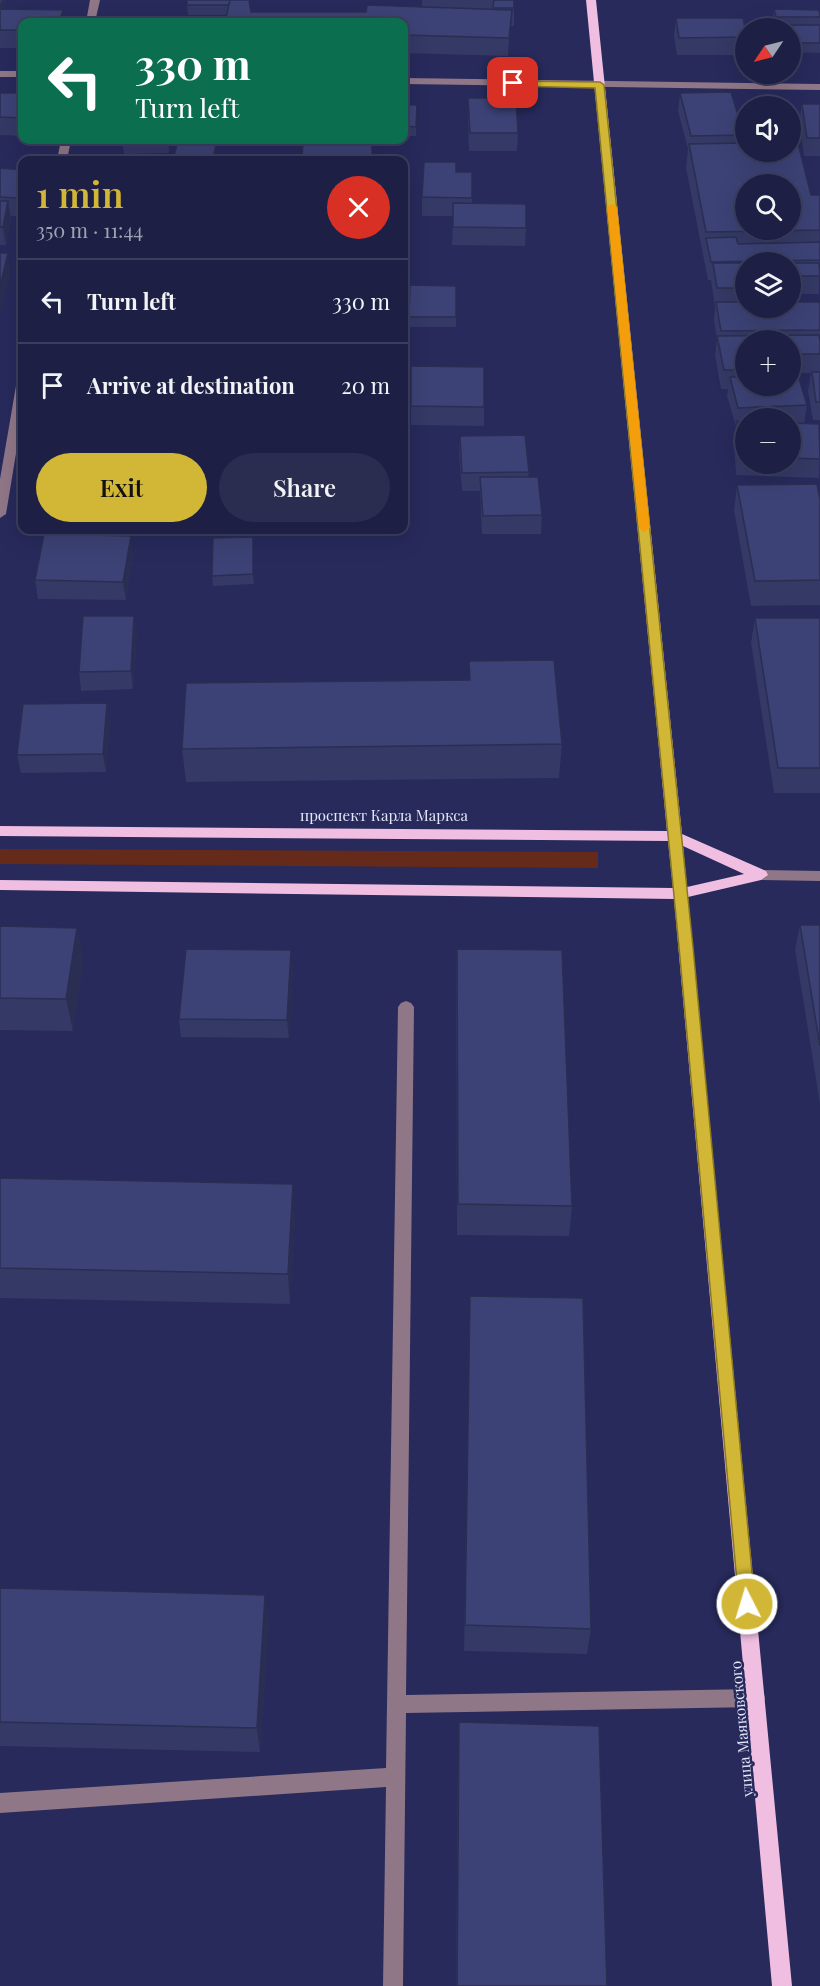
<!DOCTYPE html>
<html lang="en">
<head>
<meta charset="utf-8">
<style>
	:root { --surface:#1d2044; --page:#2a2d4f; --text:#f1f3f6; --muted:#a0a3b2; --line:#3b3e5d; --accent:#d2b736 }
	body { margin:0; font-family:"Playfair Display",serif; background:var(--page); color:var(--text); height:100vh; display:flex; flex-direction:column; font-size:22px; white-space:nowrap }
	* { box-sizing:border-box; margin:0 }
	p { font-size:20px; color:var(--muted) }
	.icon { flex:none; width:33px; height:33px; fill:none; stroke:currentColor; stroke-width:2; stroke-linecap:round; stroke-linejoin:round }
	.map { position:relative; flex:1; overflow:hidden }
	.details { position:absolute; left:18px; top:156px; width:390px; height:378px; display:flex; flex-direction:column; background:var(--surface); border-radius:12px; box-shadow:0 6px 24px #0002,0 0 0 2px var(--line) }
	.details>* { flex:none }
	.banner { position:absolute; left:18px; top:18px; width:390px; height:126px; border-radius:12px; box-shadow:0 6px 24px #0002,0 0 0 2px var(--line); background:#0b6e4f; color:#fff; overflow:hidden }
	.needle { width:39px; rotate:235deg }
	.controls { position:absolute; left:735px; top:18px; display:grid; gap:12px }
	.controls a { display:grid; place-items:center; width:66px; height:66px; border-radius:50%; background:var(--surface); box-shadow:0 6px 24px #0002,0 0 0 2px var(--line); font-size:30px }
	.pin { position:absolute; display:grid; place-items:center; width:51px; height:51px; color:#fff; margin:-26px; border-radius:12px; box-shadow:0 3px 9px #0006 }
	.me { position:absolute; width:66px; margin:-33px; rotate:355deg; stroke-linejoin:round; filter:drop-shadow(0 0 4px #0008) }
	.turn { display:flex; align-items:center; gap:21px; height:126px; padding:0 18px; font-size:27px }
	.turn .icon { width:78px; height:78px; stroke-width:2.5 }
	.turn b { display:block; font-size:42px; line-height:51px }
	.round { display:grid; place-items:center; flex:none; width:63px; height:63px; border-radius:32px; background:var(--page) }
	.headline { display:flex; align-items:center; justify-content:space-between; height:102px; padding:0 18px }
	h1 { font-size:36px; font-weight:600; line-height:45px; color:var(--accent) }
	.button { display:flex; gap:12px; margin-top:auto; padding:12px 18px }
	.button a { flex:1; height:69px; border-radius:36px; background:var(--accent); color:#111; font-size:24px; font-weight:600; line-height:69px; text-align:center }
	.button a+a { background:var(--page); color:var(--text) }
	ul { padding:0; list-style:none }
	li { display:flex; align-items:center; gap:18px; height:84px; padding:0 18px; border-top:2px solid var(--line) }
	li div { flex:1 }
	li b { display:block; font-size:22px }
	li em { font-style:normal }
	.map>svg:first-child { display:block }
</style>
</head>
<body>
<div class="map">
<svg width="820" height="1986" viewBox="0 0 820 1986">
	<rect width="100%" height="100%" fill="#272a5b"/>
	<path fill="#652a19" d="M0,849L598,852V868L0,864Z"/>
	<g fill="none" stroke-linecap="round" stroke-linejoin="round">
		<g fill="#907788" fill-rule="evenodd">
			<path d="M90,0H100L95,22H86Z"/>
			<rect x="0" y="71" width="22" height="6"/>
			<path d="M404,78L820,84V90L404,84Z"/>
			<path d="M61,140H71L67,160H57Z"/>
			<path d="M22,382V417L6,514L0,518V479L16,386Z"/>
			<path d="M761,870L820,871V881L761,880L754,875Z"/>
			<path d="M406,1001L411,1003L414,1007L406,1695L756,1689L763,1691L765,1698L763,1705L756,1707L406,1713L403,1986H383L386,1787L0,1813V1793L386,1768L398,1007L401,1003Z"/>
		</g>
		<path fill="#efbee1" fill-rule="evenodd" d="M586,0H596L682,834L766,871L768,875L761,880L688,897L792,1986H772L674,899L0,890V880L673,888L668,841L0,836V826L667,831ZM683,846L744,874L687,887Z"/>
	</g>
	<g fill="#343965" fill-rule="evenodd">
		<path d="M0,0H6L3,9L22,22V48H0Z"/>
		<path d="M249,0L251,12H366L422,7V0H514V26H511L508,56L404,53V22L226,20L227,15H188L187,5Z"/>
		<path d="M774,9L820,14V53L790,52V28H783V26H775L773,19Z"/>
		<path d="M676,18L746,32L744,55H677L674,35Z"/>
		<path d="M0,93H22V136L0,135Z"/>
		<path d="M680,93L744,135L743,143L811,195H820L819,294H793L792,302H820V420H813L808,391L811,373H792V375L807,405L804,424L820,434L819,478L736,475L734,440L736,426L727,396L728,389H721L715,355L717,340L714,320L715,307L711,280H708L686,168L688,149L678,111ZM746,262H790V308H746ZM746,340H790V386H746ZM746,418H790V464H746Z"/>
		<path d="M468,98L518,133L517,151H469L468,116Z"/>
		<path d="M802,104H820V156H804L799,122Z"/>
		<path d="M404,105H417L416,136H404Z"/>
		<path d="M122,140H171L169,153L124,154Z"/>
		<path d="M0,168L22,170V209L20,216H11V220L6,245H0Z"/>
		<path d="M456,172H472V203L526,228L525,246L452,245L453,216H422V197Z"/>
		<path d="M410,285L456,317V327H409Z"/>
		<path d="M411,366L484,407V426L411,425Z"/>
		<path d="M460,436L529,472L528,477L542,515L541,534H482L480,491H462L459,454Z"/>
		<path d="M737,485L820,500V605L751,606L734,510Z"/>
		<path d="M38,530H121L120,534L38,531Z"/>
		<path d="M253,537L254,584L213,586L212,576Z"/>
		<path d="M133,555L126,600L38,599L35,580Z"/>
		<path d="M134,616L137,634L133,689L81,691L79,672Z"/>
		<path d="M755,618H820V793H774L751,643Z"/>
		<path d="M469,661L562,744L559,778L186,782L182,749L469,680Z"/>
		<path d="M107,703L110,721L106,772L21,773L17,755Z"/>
		<path d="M800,925H820V1104L795,949Z"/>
		<path d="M0,926L77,928L83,961L73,1031L0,1030Z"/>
		<path d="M457,949L572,1206L569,1236L457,1235L456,982Z"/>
		<path d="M293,968L289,1038L181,1037L179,1019Z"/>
		<path d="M0,1178L295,1215L290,1304L0,1298Z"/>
		<path d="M470,1296L591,1629L587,1654L464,1651Z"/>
		<path d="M0,1588L269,1621L260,1752L0,1746Z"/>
		<path d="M459,1722L607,1986H456L458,1746Z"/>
	</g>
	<g fill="#2a2e52">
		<path d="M2,0H6L0,18V5Z"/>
		<path d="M63,10L64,22H59Z"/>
		<path d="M512,10L511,28L508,56L509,38Z"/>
		<path d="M168,140H171L169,153Z"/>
		<path d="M216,144L217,160H213Z"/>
		<path d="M22,183V209L20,216L17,198Z"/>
		<path d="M8,201L11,220L6,245L3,227Z"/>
		<path d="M8,253L11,271L1,313L0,304V287Z"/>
		<path d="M131,536L133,555L126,600L123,582Z"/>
		<path d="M253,537L254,547V584L253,574Z"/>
		<path d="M134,616L137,634L133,689L131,671Z"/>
		<path d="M107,703L110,721L106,772L103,754Z"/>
		<path d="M77,928L83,961L73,1031L66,999Z"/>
		<path d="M291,950L293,968L289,1038L287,1020Z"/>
		<path d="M293,1184L295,1215L290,1304L288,1274Z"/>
		<path d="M265,1595L269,1621L260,1752L257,1728Z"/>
	</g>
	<g fill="#3c4275" stroke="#2a2e52" stroke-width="1.5" fill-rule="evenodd">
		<path d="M187,0H231L229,5H187Z"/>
		<path d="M230,0H249L251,12H366L367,5L512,10L509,38L404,35V22H225Z"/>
		<path d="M494,0H514V8H493Z"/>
		<path d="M0,9L63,10L59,22H22V30H0Z"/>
		<path d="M774,9L819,10L820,17H776Z"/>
		<path d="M676,18H743L746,32V37L679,38Z"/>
		<path d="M202,19L226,20L225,22H202Z"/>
		<path d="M783,25H820V43H790V28H784Z"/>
		<path d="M731,92L744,135L691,136L680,93Z"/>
		<path d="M0,93H22V118L0,117Z"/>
		<path d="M468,98H516L518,133H470Z"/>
		<path d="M802,104H820V138H807Z"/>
		<path d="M404,105H417L416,127L404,126Z"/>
		<path d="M303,140H372V160H302Z"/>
		<path d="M746,143V152H790V143H798L811,195H820V230L706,232L689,144ZM746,184H790V230H746Z"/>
		<path d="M177,144H216L213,160H173Z"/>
		<path d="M424,162H456V172H472V198L422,197Z"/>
		<path d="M0,168L22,170V183L17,198L0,197Z"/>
		<path d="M0,201H8L3,227H0Z"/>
		<path d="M453,203L526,204V228L453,227Z"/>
		<path d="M736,237L738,244L820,242V260L711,262L706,238Z"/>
		<path d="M0,253H8L0,287Z"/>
		<path d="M713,263H746V288H717Z"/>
		<path d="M790,263H819L820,276H791L794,288H790Z"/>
		<path d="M410,285L456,286V317H409Z"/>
		<path d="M716,302H746V308H790V302H820V330L721,331Z"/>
		<path d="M819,335L820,342V354H790V340H746V370H724L717,336Z"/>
		<path d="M411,366L484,367V407L411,406Z"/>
		<path d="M812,372H820V402H816Z"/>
		<path d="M790,375H798L807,405L738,408L730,377H746V386H790Z"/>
		<path d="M737,421L746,422V456H739Z"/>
		<path d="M790,423L819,424L820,459L790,458Z"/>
		<path d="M525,435L529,472L462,473L460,436Z"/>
		<path d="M480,477H538L542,515L483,516Z"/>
		<path d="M817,484L820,500V580L755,581L737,485Z"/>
		<path d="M44,534L131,536L123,582L35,580Z"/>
		<path d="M253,537V574L212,576L213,538Z"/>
		<path d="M83,616H134L131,671L79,672Z"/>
		<path d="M755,618H820V768H778Z"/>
		<path d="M554,660L562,744L182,749L186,683L470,680L469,661Z"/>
		<path d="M107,703L103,754L17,755L23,704Z"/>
		<path d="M800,925H820V1046Z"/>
		<path d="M0,926L77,928L66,999L0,998Z"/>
		<path d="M186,949L291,950L287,1020L179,1019Z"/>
		<path d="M457,949L562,950L572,1206L458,1204Z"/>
		<path d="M0,1178L293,1184L288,1274L0,1268Z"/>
		<path d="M470,1296L583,1298L591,1629L465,1625Z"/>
		<path d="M0,1588L265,1595L257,1728L0,1722Z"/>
		<path d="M459,1722L599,1726L607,1986H457Z"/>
	</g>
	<path fill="#d2b736" stroke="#887723" stroke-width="1.5" d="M509,81L600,82L604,85L693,947L755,1604L753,1609L747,1612L741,1609L739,1604L679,947L595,88L513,86L509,85Z"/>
	<path fill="#f59e0b" d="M612,204L617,207L650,528L644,532L639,528L607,207Z"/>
	<g text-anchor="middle" stroke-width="5" stroke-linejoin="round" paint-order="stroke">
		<g font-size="15" fill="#e4e7fa" stroke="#272a5b">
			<text x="384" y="821">проспект Карла Маркса</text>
			<text transform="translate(742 1729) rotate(-95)" y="5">улица Маяковского</text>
		</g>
	</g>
</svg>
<div class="controls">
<a><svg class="needle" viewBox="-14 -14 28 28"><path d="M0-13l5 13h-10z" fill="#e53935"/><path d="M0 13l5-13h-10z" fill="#a0a3b2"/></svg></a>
<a><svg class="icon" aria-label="sound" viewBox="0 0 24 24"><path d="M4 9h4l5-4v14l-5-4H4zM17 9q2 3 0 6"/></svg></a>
<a><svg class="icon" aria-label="search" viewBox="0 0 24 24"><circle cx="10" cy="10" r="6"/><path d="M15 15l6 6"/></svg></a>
<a><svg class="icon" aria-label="layers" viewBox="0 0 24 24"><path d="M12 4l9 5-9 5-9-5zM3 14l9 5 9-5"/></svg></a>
<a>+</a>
<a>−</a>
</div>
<div class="pin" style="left:513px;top:83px;background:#d93025"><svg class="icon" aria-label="arrive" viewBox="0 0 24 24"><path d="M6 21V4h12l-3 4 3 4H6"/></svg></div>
<svg class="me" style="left:747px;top:1604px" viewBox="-20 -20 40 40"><circle r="17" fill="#d2b736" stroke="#fff" stroke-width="3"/><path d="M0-11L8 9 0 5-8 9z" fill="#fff"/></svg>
<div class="banner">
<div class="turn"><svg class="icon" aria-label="left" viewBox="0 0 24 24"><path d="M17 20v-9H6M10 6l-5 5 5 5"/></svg><div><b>330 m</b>Turn left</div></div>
</div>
<section class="details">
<div class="headline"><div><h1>1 min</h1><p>350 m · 11:44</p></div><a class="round" style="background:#d93025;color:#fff"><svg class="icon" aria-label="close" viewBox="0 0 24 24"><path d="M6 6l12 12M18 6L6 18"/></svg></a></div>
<ul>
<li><svg class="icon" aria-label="left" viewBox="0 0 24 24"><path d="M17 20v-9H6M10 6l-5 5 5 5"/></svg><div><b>Turn left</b></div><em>330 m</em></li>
<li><svg class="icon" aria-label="arrive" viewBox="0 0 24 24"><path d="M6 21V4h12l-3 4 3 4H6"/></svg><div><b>Arrive at destination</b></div><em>20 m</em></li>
</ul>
<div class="button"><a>Exit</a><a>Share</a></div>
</section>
</div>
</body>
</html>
